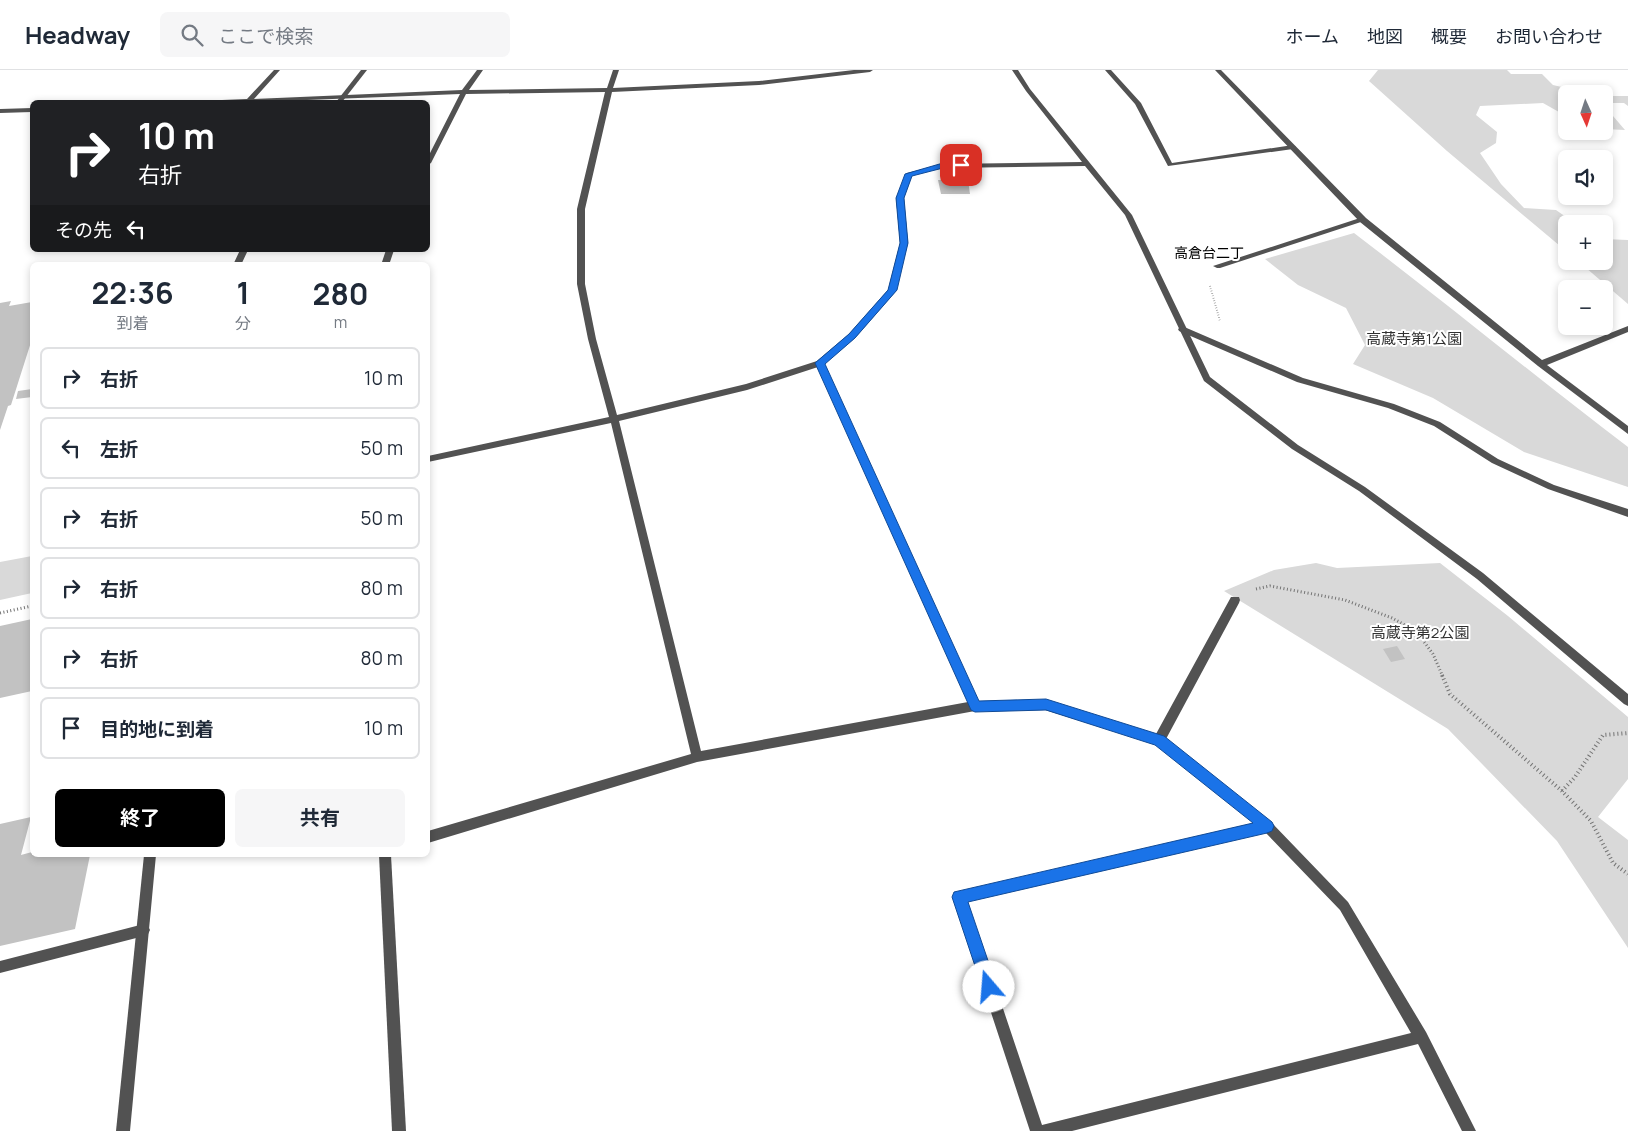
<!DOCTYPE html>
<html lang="ja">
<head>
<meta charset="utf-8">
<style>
	:root { --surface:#fff; --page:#f6f6f7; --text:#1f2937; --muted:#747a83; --line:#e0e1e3; --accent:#000 }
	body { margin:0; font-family:Manrope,"Noto Sans JP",sans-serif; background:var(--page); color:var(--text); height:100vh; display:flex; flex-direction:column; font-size:19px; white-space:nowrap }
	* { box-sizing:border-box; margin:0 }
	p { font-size:16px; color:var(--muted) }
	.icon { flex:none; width:28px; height:28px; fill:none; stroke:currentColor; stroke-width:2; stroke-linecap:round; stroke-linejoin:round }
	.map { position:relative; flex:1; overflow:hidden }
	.sheet { position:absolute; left:30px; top:192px; width:400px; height:595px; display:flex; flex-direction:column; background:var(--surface); border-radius:8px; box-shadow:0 2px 8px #0003 }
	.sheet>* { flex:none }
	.hud { position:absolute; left:30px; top:30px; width:400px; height:152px; border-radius:8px; box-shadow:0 2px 8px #0003; background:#202124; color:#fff; overflow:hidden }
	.needle { width:32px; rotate:177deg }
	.buttons { position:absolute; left:1558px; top:15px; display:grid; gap:10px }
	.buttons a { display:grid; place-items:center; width:55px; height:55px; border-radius:8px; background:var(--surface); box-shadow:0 2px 8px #0003; font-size:25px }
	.pin { position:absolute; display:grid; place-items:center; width:42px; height:42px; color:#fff; margin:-21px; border-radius:10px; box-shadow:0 2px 8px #0006 }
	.me { position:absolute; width:55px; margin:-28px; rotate:342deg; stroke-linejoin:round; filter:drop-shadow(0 0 4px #0008) }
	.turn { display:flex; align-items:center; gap:18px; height:105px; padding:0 25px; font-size:22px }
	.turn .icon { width:65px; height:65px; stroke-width:2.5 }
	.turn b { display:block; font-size:35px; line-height:42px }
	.then { display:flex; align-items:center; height:48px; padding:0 25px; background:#0003; gap:10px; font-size:19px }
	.eta { display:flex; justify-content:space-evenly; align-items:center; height:85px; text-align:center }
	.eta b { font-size:30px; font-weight:700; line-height:35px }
	.cta { display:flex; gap:10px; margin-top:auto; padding:10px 25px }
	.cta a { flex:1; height:58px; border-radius:8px; background:var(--accent); color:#fff; font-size:20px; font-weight:700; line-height:58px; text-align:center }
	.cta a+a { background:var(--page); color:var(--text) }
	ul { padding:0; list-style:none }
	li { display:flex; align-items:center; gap:15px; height:62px; margin:0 10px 8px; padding:0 15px; border:2px solid var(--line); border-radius:8px }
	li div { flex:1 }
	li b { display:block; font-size:19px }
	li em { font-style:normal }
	header { display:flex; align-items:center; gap:30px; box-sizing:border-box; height:70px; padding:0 25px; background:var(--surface); border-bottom:1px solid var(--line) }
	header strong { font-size:24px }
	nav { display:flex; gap:28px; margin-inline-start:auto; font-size:18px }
	.search { width:350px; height:45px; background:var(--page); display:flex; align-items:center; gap:12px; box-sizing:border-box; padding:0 18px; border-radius:8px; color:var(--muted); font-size:19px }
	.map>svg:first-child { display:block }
</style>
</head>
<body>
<header>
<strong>Headway</strong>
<div class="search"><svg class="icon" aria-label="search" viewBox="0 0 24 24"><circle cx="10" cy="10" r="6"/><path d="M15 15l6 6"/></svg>ここで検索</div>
<nav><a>ホーム</a><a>地図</a><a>概要</a><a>お問い合わせ</a></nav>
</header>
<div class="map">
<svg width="1628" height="1061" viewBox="0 0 1628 1061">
	<rect width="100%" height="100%" fill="#fff"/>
	<g fill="#d9d9d9">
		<path d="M1378,0H1507L1511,4H1542L1553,15L1591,24H1566V46L1543,33L1480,36L1476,45L1497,62L1496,73L1480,83L1501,114L1524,138L1556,140L1576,154H1566V181L1447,81L1369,11Z"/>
		<path d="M1604,26H1628V36L1624,33H1607L1613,46L1625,60L1604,59Z"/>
		<path d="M1354,163C1446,233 1536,307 1628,377V417L1524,382L1433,328L1353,294L1365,275L1346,238L1298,215L1265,189Z"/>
		<path d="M1604,169L1628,170V234L1578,191H1604Z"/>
		<path d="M32,486V523L0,530V492Z"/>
		<path d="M1316,493L1337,498L1440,493L1508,546L1628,647V709L1598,747L1628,770V878L1557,771L1448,659L1224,521L1274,500Z"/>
	</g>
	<g fill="#c2c2c2">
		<path d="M938,110H968L970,124H941Z"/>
		<path d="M11,231L9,236L32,232V269L11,335L8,336L0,360V233Z"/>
		<path d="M32,319V327L16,329L18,321Z"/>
		<path d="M32,549V621L0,628V556Z"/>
		<path d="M1397,576L1405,589L1391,592L1383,579Z"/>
		<path d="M31,747L21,785L32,782V785H90L75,859L0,876V754Z"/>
	</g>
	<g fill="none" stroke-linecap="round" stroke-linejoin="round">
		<path stroke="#747474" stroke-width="2" stroke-dasharray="0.5 2" stroke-linecap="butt" d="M1210,216L1220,251"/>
		<g stroke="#747474" stroke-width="3" stroke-dasharray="1 2.5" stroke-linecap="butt">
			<path d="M1256,519L1270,516L1345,530L1392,548L1416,561L1433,584L1443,607"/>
			<path d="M0,543L32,536"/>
		</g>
		<g stroke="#747474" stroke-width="4" stroke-dasharray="1 3" stroke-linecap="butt">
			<path d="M1442,605L1450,624L1562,721L1591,751L1613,793L1628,804"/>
			<path d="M1562,721L1575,707L1603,665L1628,663"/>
		</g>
		<g fill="#525252" fill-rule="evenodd">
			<path d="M1105,0H1111L1141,33L1172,93L1293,75L1296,77L1293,79L1168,96L1135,34Z"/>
			<path d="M1360,148L1367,150L1220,198H1217L1213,196Z"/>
		</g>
		<g fill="#525252" fill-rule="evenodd">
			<path d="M274,0H280L254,29L462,20L477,0H483L469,20L607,18L613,0H619L613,18L759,11L854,0H873L870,2L759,15L612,22L585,139V214L596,269L617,345L746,314L817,291L849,264L888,220L900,173L896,128L907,103L943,94L1082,92L1026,21L1012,0H1018L1030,19L1132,145L1210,307L1298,375L1365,417L1483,503L1628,624V636L1624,634L1477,509L1359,421L1292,379L1204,311L1125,145L1085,96L943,98L912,105L904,128L908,173L896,221L855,268L824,294L978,631L1045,630L1156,664L1231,527H1239L1240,530L1239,533L1166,669L1271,752L1348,832L1426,962L1476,1061H1462L1418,974L1072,1061H1030L953,827L955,823L1254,753L1156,674L1045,640L975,641L697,692L428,773V761L691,684L611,353L428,392V386L609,347L588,269L577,214V139L605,22L466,24L431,93L428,95V87L460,24L256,32H219L222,30L247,29ZM818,297L968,632L701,681L619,351L747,320ZM1265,762L1340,840L1411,963L1042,1055L967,831Z"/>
			<path d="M1215,0H1221L1366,148L1542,290L1628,256V262L1547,295L1628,356V364L1538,296L1360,152Z"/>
			<path d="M32,38V42L0,43V39Z"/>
			<path d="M386,180H394L389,195H381Z"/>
			<path d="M379,785H391L406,1061H392Z"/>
			<path d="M144,854L148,856L150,860L148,864L144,866L0,903V891Z"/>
		</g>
		<g fill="#525252" fill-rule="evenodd">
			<path d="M361,0H367L342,32H336Z"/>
			<path d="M240,180H248L241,195H233Z"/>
			<path d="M1182,256L1303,308L1394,334L1440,352L1498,389L1554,415L1628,439V447L1548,419L1492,393L1434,356L1388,338L1297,312L1179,261L1178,259Z"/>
			<path d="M144,785H156L130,1061H116Z"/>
		</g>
	</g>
	<path fill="#1a73e8" stroke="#114b97" d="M943,93H961L965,95L961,98H943L912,106L904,128L908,173L897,220L855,268L825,294L979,631L1046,629L1164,666L1272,752L1274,756L1272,761L1267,763L968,832L997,917L994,922L989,924L984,922L982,917L952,827L954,822L1253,753L1155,675L1046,640L975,642L971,640L815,293L849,264L888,220L900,173L896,128L905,104Z"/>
	<g text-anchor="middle" stroke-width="4" stroke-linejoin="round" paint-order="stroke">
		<g font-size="14" fill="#000" stroke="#fff">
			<text x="1209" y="188">高倉台二丁</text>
		</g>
		<g font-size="15" fill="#303030" stroke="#fff">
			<text x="1414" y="274">高蔵寺第1公園</text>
			<text x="1420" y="568">高蔵寺第2公園</text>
		</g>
	</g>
</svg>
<div class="buttons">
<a><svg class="needle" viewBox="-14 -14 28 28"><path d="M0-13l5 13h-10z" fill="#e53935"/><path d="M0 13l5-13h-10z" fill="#747a83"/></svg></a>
<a><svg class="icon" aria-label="sound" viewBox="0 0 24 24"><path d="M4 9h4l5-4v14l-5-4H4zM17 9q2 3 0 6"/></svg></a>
<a>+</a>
<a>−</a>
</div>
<div class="pin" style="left:961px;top:95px;background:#d93025"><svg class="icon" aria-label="arrive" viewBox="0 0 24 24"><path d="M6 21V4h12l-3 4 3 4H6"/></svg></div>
<svg class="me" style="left:989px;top:917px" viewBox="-20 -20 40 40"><circle r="19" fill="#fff"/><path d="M0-13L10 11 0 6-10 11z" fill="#1a73e8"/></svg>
<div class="hud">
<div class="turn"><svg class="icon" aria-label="right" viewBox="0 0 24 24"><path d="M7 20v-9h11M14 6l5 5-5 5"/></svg><div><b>10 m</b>右折</div></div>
<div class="then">その先<svg class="icon" aria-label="left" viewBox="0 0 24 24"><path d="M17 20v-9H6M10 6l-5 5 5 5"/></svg></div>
</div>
<section class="sheet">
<div class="eta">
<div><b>22:36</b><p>到着</p></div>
<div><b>1</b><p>分</p></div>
<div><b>280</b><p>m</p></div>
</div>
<ul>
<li><svg class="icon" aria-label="right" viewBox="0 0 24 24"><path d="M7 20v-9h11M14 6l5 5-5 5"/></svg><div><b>右折</b></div><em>10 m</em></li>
<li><svg class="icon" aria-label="left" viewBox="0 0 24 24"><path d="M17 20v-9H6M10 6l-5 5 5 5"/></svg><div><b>左折</b></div><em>50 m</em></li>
<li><svg class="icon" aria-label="right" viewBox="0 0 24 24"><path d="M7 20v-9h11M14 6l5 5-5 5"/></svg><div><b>右折</b></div><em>50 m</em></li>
<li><svg class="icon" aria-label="right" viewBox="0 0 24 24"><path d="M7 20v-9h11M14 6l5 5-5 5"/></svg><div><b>右折</b></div><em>80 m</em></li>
<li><svg class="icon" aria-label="right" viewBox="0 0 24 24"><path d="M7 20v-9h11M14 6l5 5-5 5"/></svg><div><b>右折</b></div><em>80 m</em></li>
<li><svg class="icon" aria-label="arrive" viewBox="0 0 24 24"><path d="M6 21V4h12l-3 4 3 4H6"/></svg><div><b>目的地に到着</b></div><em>10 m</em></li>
</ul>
<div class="cta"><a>終了</a><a>共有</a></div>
</section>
</div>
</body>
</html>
